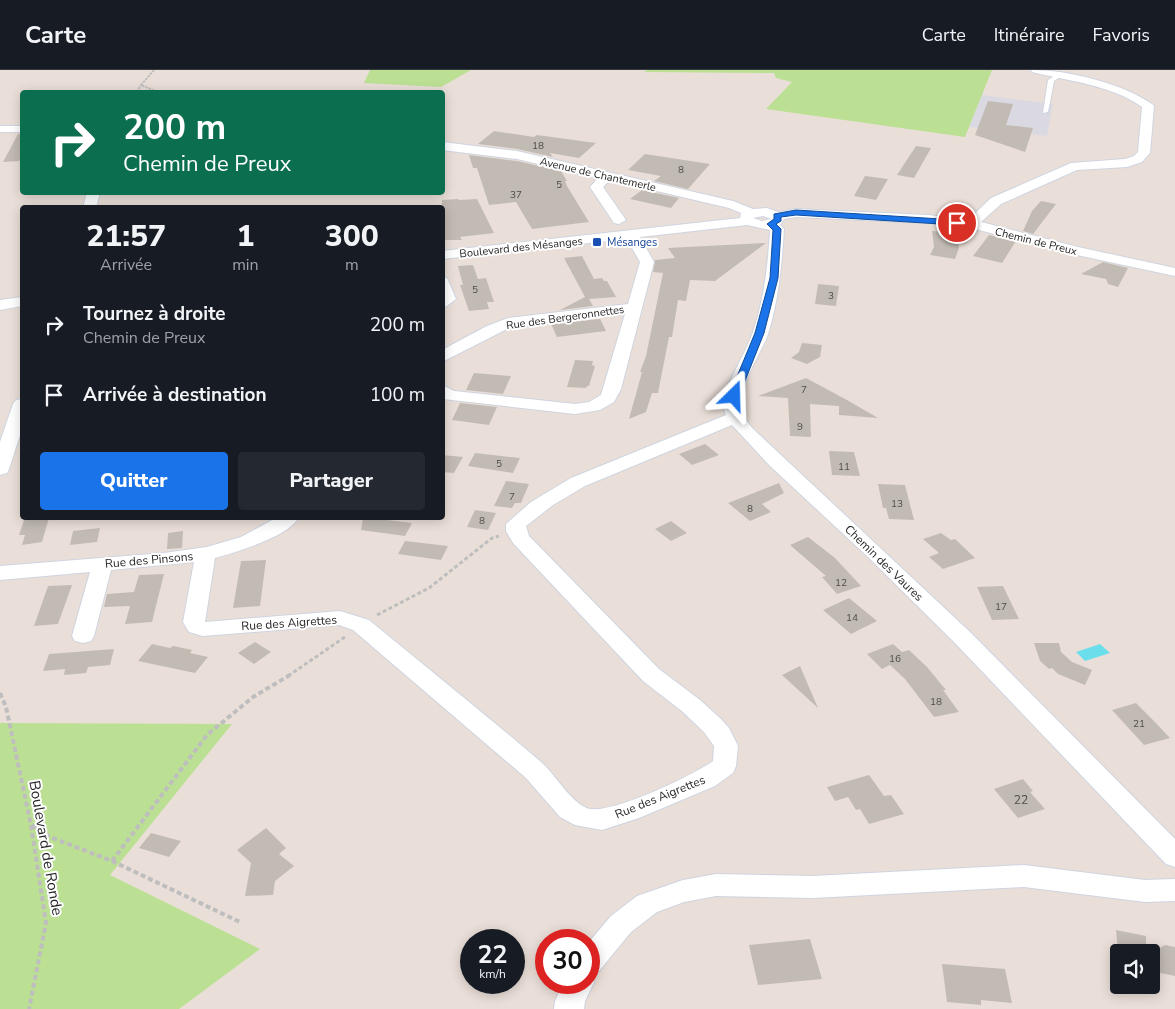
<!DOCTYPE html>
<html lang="fr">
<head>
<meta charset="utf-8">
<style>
	:root { --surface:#171b24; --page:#242831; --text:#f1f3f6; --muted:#9ea1a6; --line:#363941; --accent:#1a73e8 }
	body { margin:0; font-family:"Nunito Sans",sans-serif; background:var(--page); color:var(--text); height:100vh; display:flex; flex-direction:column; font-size:19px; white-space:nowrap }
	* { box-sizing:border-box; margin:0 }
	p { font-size:16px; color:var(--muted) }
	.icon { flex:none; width:28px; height:28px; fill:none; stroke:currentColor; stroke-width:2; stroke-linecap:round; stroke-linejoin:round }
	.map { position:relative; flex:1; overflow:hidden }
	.drawer { position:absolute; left:20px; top:135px; width:425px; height:315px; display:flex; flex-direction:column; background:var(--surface); border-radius:5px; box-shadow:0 2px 12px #0003 }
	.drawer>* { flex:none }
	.top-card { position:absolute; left:20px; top:20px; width:425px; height:105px; border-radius:5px; box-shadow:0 2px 12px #0003; background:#0b6e4f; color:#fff; overflow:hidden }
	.tools { position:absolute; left:1110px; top:874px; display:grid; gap:10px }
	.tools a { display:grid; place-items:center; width:50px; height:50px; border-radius:5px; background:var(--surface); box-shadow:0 2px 12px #0003; font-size:25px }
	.speed { position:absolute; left:460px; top:859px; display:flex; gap:10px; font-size:25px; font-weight:700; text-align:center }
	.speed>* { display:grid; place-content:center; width:65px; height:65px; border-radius:50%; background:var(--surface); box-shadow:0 2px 12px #0003; line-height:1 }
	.speed small { font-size:12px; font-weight:400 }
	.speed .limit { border:8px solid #d22; background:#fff; color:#111 }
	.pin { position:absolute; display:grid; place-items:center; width:42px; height:42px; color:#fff; margin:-21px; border:2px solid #fff; border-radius:50%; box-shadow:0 1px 5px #0007 }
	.me { position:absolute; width:55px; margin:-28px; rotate:22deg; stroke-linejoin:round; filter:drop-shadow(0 0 4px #0008) }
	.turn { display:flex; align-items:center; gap:18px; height:105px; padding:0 20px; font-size:22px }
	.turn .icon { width:65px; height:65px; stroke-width:2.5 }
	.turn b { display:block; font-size:35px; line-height:42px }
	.eta { display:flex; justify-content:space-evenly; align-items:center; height:85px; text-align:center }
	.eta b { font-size:30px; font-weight:800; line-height:35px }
	.action { display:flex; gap:10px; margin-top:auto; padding:10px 20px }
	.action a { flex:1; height:58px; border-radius:5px; background:var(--accent); color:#fff; font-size:20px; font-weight:800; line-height:58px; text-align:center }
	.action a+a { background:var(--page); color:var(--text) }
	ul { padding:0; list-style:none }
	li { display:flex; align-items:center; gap:15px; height:70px; padding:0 20px }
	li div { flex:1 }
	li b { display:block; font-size:19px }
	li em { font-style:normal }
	header { display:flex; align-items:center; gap:30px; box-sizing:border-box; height:70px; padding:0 25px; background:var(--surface); border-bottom:1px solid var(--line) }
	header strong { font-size:24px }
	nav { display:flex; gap:28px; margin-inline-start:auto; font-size:18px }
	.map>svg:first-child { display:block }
</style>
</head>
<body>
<header>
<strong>Carte</strong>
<nav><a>Carte</a><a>Itinéraire</a><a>Favoris</a></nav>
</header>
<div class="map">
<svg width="1175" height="939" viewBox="0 0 1175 939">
	<rect width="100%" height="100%" fill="#eadfd8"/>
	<path fill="#dad9e2" d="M982,25L1053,34L1047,66L969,57Z"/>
	<g fill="#bbe094">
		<path d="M370,0H471L441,17L364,13Z"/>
		<path d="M647,0H992L965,67L766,39L792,12L776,8L774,3L644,2Z"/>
		<path d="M0,653L232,654L110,805L260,879L179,939H0Z"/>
	</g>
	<path fill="#6bdeec" d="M1100,574L1110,583L1085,591L1076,582Z"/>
	<g fill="#c2bbb4">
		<path d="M988,31L1013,34L1006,55L1033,58L1025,82L975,65Z"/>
		<path d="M494,61L534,67L537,65L596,73L579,88L550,83L553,87L517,79L478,74Z"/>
		<path d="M18,64H22V84L19,91L3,92Z"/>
		<path d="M916,76L931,78L914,108L897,105Z"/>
		<path d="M645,84L710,94L688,119L654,111L661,106L628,100Z"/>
		<path d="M469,85L517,91L561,101L567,111H565L567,116L589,152L532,159L516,132L489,135L477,98H473Z"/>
		<path d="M865,106L888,109L876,130L854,126Z"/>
		<path d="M642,120L679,128L671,138L630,129Z"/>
		<path d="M458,129L459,130L477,129L494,163L460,167L462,170H442V130Z"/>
		<path d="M1041,131L1056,134L1033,164L1023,161L1032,141Z"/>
		<path d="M932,161L957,163L959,178L955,189L930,185L934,177Z"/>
		<path d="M989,165L1016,171L1002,193L973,186Z"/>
		<path d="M766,173L715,211L690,210L686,231L678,230L672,267H669L658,323H652L646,342L629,349L642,302H640L646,286L663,203L653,202L655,190L675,188L668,178Z"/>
		<path d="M582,186L594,209L602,208L604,211H607L616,227L589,229L593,236L560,240L585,227L564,188Z"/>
		<path d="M1103,192L1128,198L1118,217L1108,214L1106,209L1081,204Z"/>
		<path d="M473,195L478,209L486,208L494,232H487L489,239L469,241L460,215H463L458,196Z"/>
		<path d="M818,214L839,216L836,236L815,234Z"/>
		<path d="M600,249L606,261L557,267L551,254Z"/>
		<path d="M802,273L822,275L820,287L807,294L791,288L799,282Z"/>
		<path d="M575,290L593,291L592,295L595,296L589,316H587L586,318L567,317Z"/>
		<path d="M474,303L511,306L503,324L466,320Z"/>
		<path d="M806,308L847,330L878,348L839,345V336L810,334L811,367L790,366L788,328L758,326Z"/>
		<path d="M460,333L497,337L489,355L452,350Z"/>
		<path d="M705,374L719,385L692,395L679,384Z"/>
		<path d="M829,381L854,382L860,406L832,405Z"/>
		<path d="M475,383L520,388L513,403L468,396Z"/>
		<path d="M442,385L463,387L454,403L442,402Z"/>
		<path d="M506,411L529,414L521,433H515L512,438L494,436Z"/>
		<path d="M779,413L784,423L762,434L771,442L750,451L728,433Z"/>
		<path d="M878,414L905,415L914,450L889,449L886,438H883Z"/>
		<path d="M475,440L496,443L488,460L467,457Z"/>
		<path d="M49,448L42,472L22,475L25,465H19L24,450Z"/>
		<path d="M363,448H370L412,453L405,466L361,460Z"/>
		<path d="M671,451L687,463L671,471L655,459Z"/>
		<path d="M100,458L97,472L70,475L73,461Z"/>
		<path d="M183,461L182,478L167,479L168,463Z"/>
		<path d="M941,463L951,470L955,469L975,488L943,499L929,487L939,483L923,469Z"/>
		<path d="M808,467L835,488L861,516L837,524L822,507L826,506L790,475Z"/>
		<path d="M405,471L448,476L441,490L398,484Z"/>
		<path d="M266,490L260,536L233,538L241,491Z"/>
		<path d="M164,504L152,552L125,554L130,536L104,537L107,524L134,522L139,505Z"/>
		<path d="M72,515L58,554L34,556L48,516Z"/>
		<path d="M1003,516L1019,549L992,550L977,517Z"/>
		<path d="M849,528L855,533L877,551L851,564L823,540Z"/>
		<path d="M255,572L271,582L254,594L238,583Z"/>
		<path d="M1034,573H1059L1061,582L1072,592L1092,600L1085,615L1058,604L1052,598L1049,599L1040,591Z"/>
		<path d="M152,574L170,578L173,576L192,580L190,583L208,587L195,603L138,591Z"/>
		<path d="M893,574L902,582L909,580L927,597L946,620H943L959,642L934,647L905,609L890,595L882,599L867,584Z"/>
		<path d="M114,579L110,595L88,597L86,603L64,605L65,599L43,601L49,584Z"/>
		<path d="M800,596L818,638L782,605Z"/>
		<path d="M1136,633L1152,649L1170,668L1144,675L1112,640Z"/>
		<path d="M869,705L884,726L891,725L904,744L869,754L860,739L856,740L848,727L835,731L827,717Z"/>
		<path d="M1023,709L1033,721L1030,722L1045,739L1018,748L994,719Z"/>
		<path d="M266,758L286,778L279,784L294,796L275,811L273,825L245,826L251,793L237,780Z"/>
		<path d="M151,763L181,771L169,787L139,778Z"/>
		<path d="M1116,860L1146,866V882H1118Z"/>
		<path d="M810,869L822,909L758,915L749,875Z"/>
		<path d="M1165,875L1175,877V906L1151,901V883Z"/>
		<path d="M942,894L1005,899L1012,933L981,930V935L947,932Z"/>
	</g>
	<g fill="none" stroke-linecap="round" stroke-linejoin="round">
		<defs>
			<path id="service" d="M1056,5L1061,6L1054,11L1048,42L1043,43L1048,10Z"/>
			<g id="minor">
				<path d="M1031,0C1068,0 1121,13 1152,34L1154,36L1150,83L1142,92L1127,97L1077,100L1001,134L981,152L1078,177L1175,198V206L1077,185L971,158L928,153L796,147L784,149L780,155L784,159C782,193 779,227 769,261C762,285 738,312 742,339C743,352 758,363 767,372L970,562L1175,769V797L1166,794L954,572L867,486L769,395L732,355L585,416L553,435L526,456L529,466L659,599L700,630L721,649L729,658L738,676L736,696L733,703L715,716L639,748L602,760L575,755L560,747L526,708L353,560L339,555L203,566L189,562L183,552L194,492L111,500L94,566L91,571L83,573L75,571L72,566L90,502L0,510V496L164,483L207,477L241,467L276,448H298C289,466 235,483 215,488L205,552L340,541L369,550C426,597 485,644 541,692C556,705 572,735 590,739C614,743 692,706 713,691L714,676L704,662L683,642L643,611L513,473L506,461V454L531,432L571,408L726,345C720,332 729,313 735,301C741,288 748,276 753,262C764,230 768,195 770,160L747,155L640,167L654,192L621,319L614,332L600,340L575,344L443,329L442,315L454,321L575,334L589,332L601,325L625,244L511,257L442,292V280L487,256L508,248L628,234L640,192L627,169L442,189V181L740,148L741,143L729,138L610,110L603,117L626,150L619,154L614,153L590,117L598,108L517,89L442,80V72L517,81L733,131L753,139L767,138L778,142L796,139L928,145L968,150L991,128L1071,93L1125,89L1134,86L1138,82L1142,37C1111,15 1069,11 1032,2ZM763,146L771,149L762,151L753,148Z"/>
				<rect x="0" y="56" width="22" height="6"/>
				<path d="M87,122H100L96,138H83Z"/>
				<path d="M442,207L447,208L456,229L447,236L442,237Z"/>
				<path d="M22,227V236L0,240V230Z"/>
				<path d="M22,329V359L9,399L7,403L0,405V372L13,334L16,330Z"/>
				<path d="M1024,795L1145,810L1175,809V831L1145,832L1024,817L813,828L716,826L684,832L657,842L631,862L599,901L590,904L594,912L585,931L584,939H554L555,931L564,912H589V872L611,846L637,826L683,810L716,804L813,806Z"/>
			</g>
		</defs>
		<use href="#service" stroke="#ced4e0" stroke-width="2"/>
		<use href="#minor" stroke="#ced4e0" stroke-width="2"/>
		<g stroke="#bebebe" stroke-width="2" stroke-dasharray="2.5 1" stroke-linecap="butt">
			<path d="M154,0L141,15L157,22"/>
			<path d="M137,22L141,15"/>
		</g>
		<g stroke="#bebebe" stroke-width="3" stroke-dasharray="4 2.5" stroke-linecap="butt">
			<path d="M377,545L429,518L492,468L499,466"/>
			<path d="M288,606L345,567"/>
		</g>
		<g stroke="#bebebe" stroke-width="4" stroke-dasharray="5 3" stroke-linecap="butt">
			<path d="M0,623L6,637L31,755L46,853L29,939"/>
			<path d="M32,755L50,767L112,791L242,853"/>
			<path d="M112,791L207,665L253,627L290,605"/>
		</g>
		<use href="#service" fill="#fff" fill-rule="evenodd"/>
		<use href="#minor" fill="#fff" fill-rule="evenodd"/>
	</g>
	<path fill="#1a73e8" stroke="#114b97" d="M796,140L957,150L961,153L957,155L796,145L781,147V151L776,154L781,159L778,208L764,263L739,326L734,329L730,328L729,326L755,263L770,208L773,160L767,154L774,149V144Z"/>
	<rect fill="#1a4fb4" stroke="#fff" stroke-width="2" x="592" y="167" width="10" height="10" rx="2.5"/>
	<g text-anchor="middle" stroke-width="4" stroke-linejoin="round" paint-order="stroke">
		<g font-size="10" fill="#4e4c4a">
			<text x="538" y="79">18</text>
			<text x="681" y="103">8</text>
			<text x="559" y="118">5</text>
			<text x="516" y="128">37</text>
			<text x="475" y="223">5</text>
			<text x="831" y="229">3</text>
			<text x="804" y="323">7</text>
			<text x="800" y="360">9</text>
			<text x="499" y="397">5</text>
			<text x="844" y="400">11</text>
			<text x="512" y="430">7</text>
			<text x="897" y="437">13</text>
			<text x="750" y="442">8</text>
			<text x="482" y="454">8</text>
			<text x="841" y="516">12</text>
			<text x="1001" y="540">17</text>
			<text x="852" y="551">14</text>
			<text x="895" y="592">16</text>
			<text x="936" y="635">18</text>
			<text x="1139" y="657">21</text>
		</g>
		<g font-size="11" fill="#272727" stroke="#fff">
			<text transform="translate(598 104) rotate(13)" y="4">Avenue de Chantemerle</text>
			<text transform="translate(1036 171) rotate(14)" y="4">Chemin de Preux</text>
			<text transform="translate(521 177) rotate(-6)" y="4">Boulevard des Mésanges</text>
			<text transform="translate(565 247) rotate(-8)" y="4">Rue des Bergeronnettes</text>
		</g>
		<g font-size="11" fill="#164399" stroke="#fff" text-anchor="start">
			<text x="607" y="176">Mésanges</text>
		</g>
		<g font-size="12" fill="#272727" stroke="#fff">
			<text transform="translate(149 490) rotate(-5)" y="4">Rue des Pinsons</text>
			<text transform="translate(884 493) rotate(44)" y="4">Chemin des Vaures</text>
			<text transform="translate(289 553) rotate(-4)" y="4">Rue des Aigrettes</text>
			<text transform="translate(660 727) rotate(-22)" y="4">Rue des Aigrettes</text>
		</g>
		<g font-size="12" fill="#4e4c4a">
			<text x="1021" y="734">22</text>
		</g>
		<g font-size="15" fill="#272727" stroke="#fff">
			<text transform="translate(46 778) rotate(80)" y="5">Boulevard de Ronde</text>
		</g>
	</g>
</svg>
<div class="tools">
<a><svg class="icon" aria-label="sound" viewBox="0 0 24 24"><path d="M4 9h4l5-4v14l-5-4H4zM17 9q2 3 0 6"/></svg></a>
</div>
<div class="speed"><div>22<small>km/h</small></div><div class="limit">30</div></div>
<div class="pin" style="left:957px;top:153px;background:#d93025"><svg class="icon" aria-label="arrive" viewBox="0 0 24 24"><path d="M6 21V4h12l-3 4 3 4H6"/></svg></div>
<svg class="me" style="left:734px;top:326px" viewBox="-20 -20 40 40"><path d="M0-17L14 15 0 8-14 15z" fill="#1a73e8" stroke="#fff" stroke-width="4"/></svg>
<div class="top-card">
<div class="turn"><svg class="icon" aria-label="right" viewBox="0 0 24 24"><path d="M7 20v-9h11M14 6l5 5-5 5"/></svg><div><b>200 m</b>Chemin de Preux</div></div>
</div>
<section class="drawer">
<div class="eta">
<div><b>21:57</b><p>Arrivée</p></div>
<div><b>1</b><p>min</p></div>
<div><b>300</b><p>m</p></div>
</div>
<ul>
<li><svg class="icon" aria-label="right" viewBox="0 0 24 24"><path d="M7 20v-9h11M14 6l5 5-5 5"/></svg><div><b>Tournez à droite</b><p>Chemin de Preux</p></div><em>200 m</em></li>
<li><svg class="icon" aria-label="arrive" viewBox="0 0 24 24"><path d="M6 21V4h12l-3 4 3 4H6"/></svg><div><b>Arrivée à destination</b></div><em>100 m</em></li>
</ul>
<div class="action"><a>Quitter</a><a>Partager</a></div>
</section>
</div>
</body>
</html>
